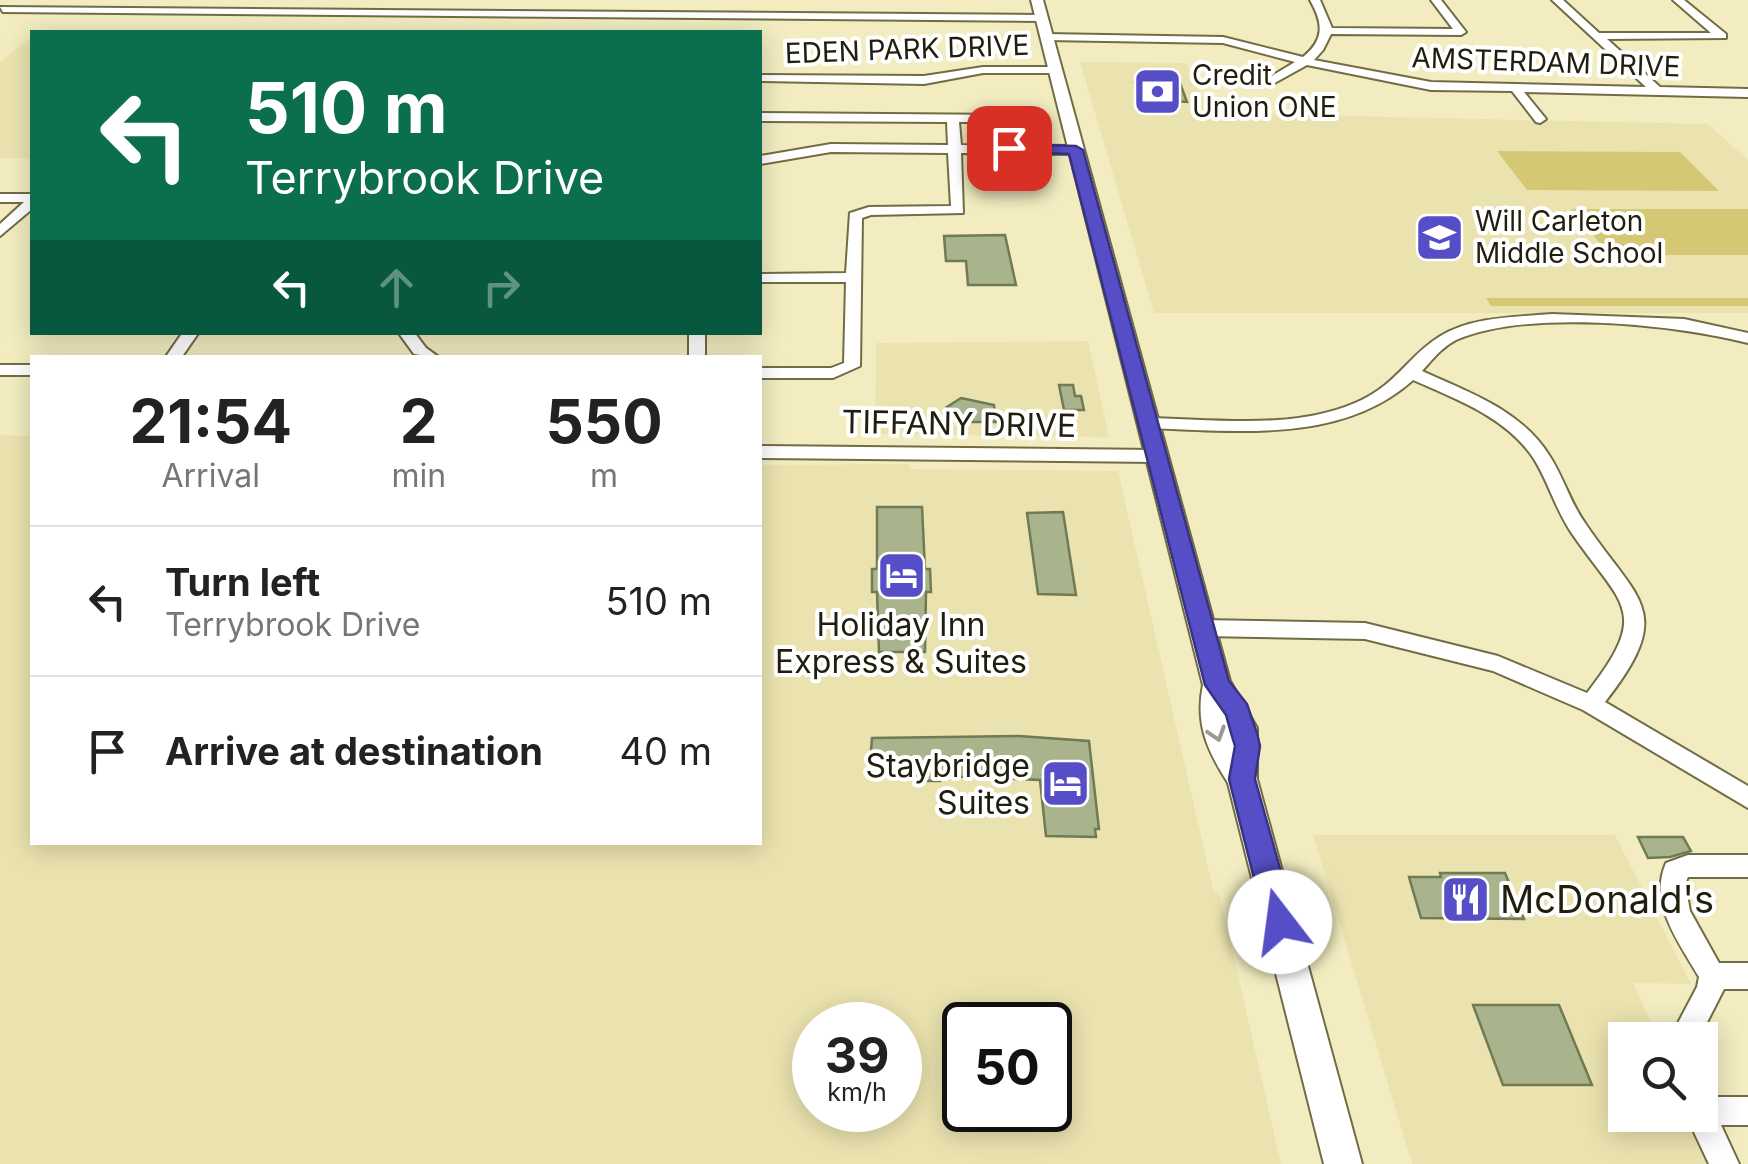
<!DOCTYPE html>
<html lang="en">
<head>
<meta charset="utf-8">
<style>
	:root { --surface:#fff; --page:#f6f6f6; --text:#222; --muted:#767676; --line:#e0e0e0 }
	body { margin:0; font-family:Inter,sans-serif; background:var(--page); color:var(--text); height:100vh; display:flex; flex-direction:column; font-size:38px; white-space:nowrap }
	* { box-sizing:border-box; margin:0 }
	p { font-size:32px; color:var(--muted) }
	.icon { flex:none; width:55px; height:55px; fill:none; stroke:currentColor; stroke-width:2; stroke-linecap:round; stroke-linejoin:round }
	.map { position:relative; flex:1; overflow:hidden }
	.drawer { position:absolute; left:30px; top:355px; width:732px; height:490px; display:flex; flex-direction:column; background:var(--surface); border-radius:0px; box-shadow:0 5px 25px #0003 }
	.drawer>* { flex:none }
	.banner { position:absolute; left:30px; top:30px; width:732px; height:305px; border-radius:0px; box-shadow:0 5px 25px #0003; background:#0b6e4f; color:#fff; overflow:hidden }
	.controls { position:absolute; left:1608px; top:1022px; display:grid; gap:20px }
	.controls a { display:grid; place-items:center; width:110px; height:110px; border-radius:0px; background:var(--surface); box-shadow:0 5px 25px #0003; font-size:50px }
	.speed { position:absolute; left:792px; top:1002px; display:flex; gap:20px; font-size:50px; font-weight:700; text-align:center }
	.speed>* { display:grid; place-content:center; width:130px; height:130px; border-radius:50%; background:var(--surface); box-shadow:0 5px 25px #0003; line-height:1 }
	.speed small { font-size:25px; font-weight:400 }
	.speed .limit { border:5px solid #111; border-radius:15px; background:#fff; color:#111 }
	.pin { position:absolute; display:grid; place-items:center; width:85px; height:85px; color:#fff; margin:-42px; border-radius:20px; box-shadow:0 5px 15px #0006 }
	.me { position:absolute; width:110px; margin:-55px; rotate:345deg; stroke-linejoin:round; filter:drop-shadow(0 0 8px #0008) }
	.turn { display:flex; align-items:center; gap:35px; height:210px; padding:0 50px; font-size:45px }
	.turn .icon { width:130px; height:130px; stroke-width:2.5 }
	.turn b { display:block; font-size:70px; line-height:85px }
	.lanes { display:flex; align-items:center; height:95px; padding:0 50px; background:#0003; justify-content:center; gap:50px; direction:ltr }
	.lanes .off { opacity:.35 }
	.eta { display:flex; justify-content:space-evenly; align-items:center; height:170px; text-align:center }
	.eta b { font-size:60px; font-weight:700; line-height:70px }
	ul { padding:0; list-style:none }
	li { display:flex; align-items:center; gap:30px; height:150px; padding:0 50px; border-top:2px solid var(--line) }
	li div { flex:1 }
	li b { display:block; font-size:38px }
	li em { font-style:normal }
	.map>svg:first-child { display:block }
</style>
</head>
<body>
<div class="map">
<svg width="1748" height="1164" viewBox="0 0 1748 1164">
	<rect width="100%" height="100%" fill="#f2ecc0"/>
	<g fill="#ebe3af" fill-rule="evenodd">
		<path d="M32,37V158H0V62Z"/>
		<path d="M1080,62L1186,63L1210,113L1708,124L1748,160V313H1154Z"/>
		<path d="M1088,341L1109,437L875,434L876,343Z"/>
		<path d="M0,435L32,436V842H760V465L909,464L910,469L1118,471L1213,889L1220,896L1281,1164H0ZM815,1025H900V1110H815ZM965,1025H1050V1110H965Z"/>
		<path d="M1313,835H1615L1691,984L1633,983L1659,1040H1625V1115H1693L1716,1164H1412Z"/>
	</g>
	<g fill="#d5c875">
		<path d="M1497,151L1680,152L1719,191L1527,190Z"/>
		<path d="M1571,209H1748V255H1610Z"/>
		<path d="M1486,298H1748V306H1491Z"/>
	</g>
	<g fill="#a9b48c" stroke="#707a54" stroke-width="2.5">
		<path d="M1135,83H1180L1187,102L1140,99Z"/>
		<path d="M1005,235L1016,285H968L966,261H946L944,236Z"/>
		<path d="M1059,385H1073L1075,396H1081L1084,410H1064Z"/>
		<path d="M961,398L994,405L996,422H972L947,407Z"/>
		<path d="M877,507H922L925,569H930L931,592H926L925,652H879L877,592H872V569H877Z"/>
		<path d="M1063,512L1076,595L1038,594L1027,513Z"/>
		<path d="M1019,736L1089,741L1099,829H1095L1096,837L1046,836L1040,780L940,776V781H915V776L869,774L872,738Z"/>
		<path d="M1638,837H1683L1691,851L1670,857L1648,858Z"/>
		<path d="M1440,873H1505L1524,919L1421,918L1409,877H1441Z"/>
		<path d="M1473,1005H1559L1592,1085H1503Z"/>
	</g>
	<g fill="none" stroke-linecap="round" stroke-linejoin="round">
		<defs>
			<g id="minor">
				<path d="M1310,0H1320L1332,28L1453,29L1431,0H1441L1466,32L1461,35L1331,34L1323,50L1314,60L1431,82L1646,87L1552,0H1563L1599,33H1711L1673,0H1684L1726,34V38L1607,39L1660,87L1748,89V97L1524,92L1546,119L1540,123L1536,122L1512,91L1431,90L1307,65L1269,86L1263,82L1265,80L1295,62L1223,43L1046,40L1041,37L1046,34L1223,37L1303,57C1325,39 1323,23 1310,0Z"/>
				<path d="M0,7L1041,15L1046,18L1041,21L3,12Z"/>
				<path d="M983,67H1055L1061,70L1055,73H983L924,84L760,81V75L924,76Z"/>
				<path d="M760,113L1013,115L1017,116V122H959L961,145L1076,146L1082,150L1076,154L961,153L963,213L871,215L862,218L860,366L833,378H760V368H831L844,363L846,282H760V274L846,273L850,213L869,207L951,206L948,153L831,152L760,164V156L831,144L948,145L947,122L760,121Z"/>
				<path d="M0,194H32V209L0,236V224L24,202H0Z"/>
				<path d="M1552,314L1684,319L1748,333V343C1674,324 1527,309 1456,340C1442,347 1432,360 1422,371C1468,392 1521,410 1549,455C1563,476 1570,502 1585,523C1638,602 1677,610 1605,702L1748,786V808L1583,710L1493,671L1365,639L1202,636L1195,633L1192,628L1195,623L1202,620L1365,623L1498,656L1587,693C1651,611 1623,607 1573,535C1556,511 1549,483 1534,459C1508,418 1456,399 1413,380C1342,444 1237,431 1148,428L1139,423L1148,418C1214,419 1292,430 1355,403C1396,386 1407,357 1439,337C1470,317 1516,317 1552,314Z"/>
				<path d="M183,332H199L181,358H165Z"/>
				<path d="M398,332H414L426,348L440,358L414,354Z"/>
				<rect x="689" y="332" width="16" height="26"/>
				<rect x="0" y="365" width="32" height="10"/>
				<path d="M760,446L1157,450L1166,456L1157,462L760,458Z"/>
				<path d="M1688,855H1748V877H1688L1685,884L1690,911L1719,963H1748V989H1724L1698,1040H1669L1697,987L1699,977C1680,944 1648,903 1666,863Z"/>
				<path d="M1700,1097H1748V1125H1721L1739,1164H1709L1686,1115H1700Z"/>
			</g>
			<path id="major" d="M1031,0H1043L1230,681L1257,728V779L1362,1164H1324L1228,783C1207,750 1195,724 1203,685Z"/>
		</defs>
		<use href="#minor" stroke="#726c44" stroke-width="4"/>
		<use href="#major" stroke="#726c44" stroke-width="4"/>
		<use href="#minor" fill="#fff" fill-rule="evenodd"/>
		<use href="#major" fill="#fff" fill-rule="evenodd"/>
	</g>
	<defs><path id="oneway-chevron" d="M-2-3.5L2.5 0L-2 3.5" fill="none" stroke-width="1.6" stroke-linecap="round" stroke-linejoin="round" transform="scale(2.5)"/></defs>
	<use stroke="#9b9a92" href="#oneway-chevron" transform="translate(1217 734) rotate(72)"/>
	<path fill="#564ec6" stroke="#383381" stroke-width="2.5" d="M1009,144L1076,146L1083,150L1229,681L1247,704L1257,733L1260,746L1255,779L1295,922L1290,931L1280,935L1270,931L1265,922L1229,779L1235,746L1231,733L1226,715L1205,685L1069,154L1004,152V145Z"/>
	<defs>
		<symbol id="bank-square" viewBox="-11 -11 22 22"><rect x="-9" y="-9" width="18" height="18" rx="4" fill="#564ec6" stroke="#fff"/><path d="M-6-4H6V4H-6ZM0-2.3a2.3 2.3 0 1 0 0 4.6a2.3 2.3 0 1 0 0-4.6Z" fill="#fff"/></symbol>
		<symbol id="school-square" viewBox="-11 -11 22 22"><rect x="-9" y="-9" width="18" height="18" rx="4" fill="#564ec6" stroke="#fff"/><path d="M0-5L7-2L0 1L-7-2ZM-4 1L0 2.5L4 1V4Q0 6-4 4Z" fill="#fff"/></symbol>
		<symbol id="hotel-square" viewBox="-11 -11 22 22"><rect x="-9" y="-9" width="18" height="18" rx="4" fill="#564ec6" stroke="#fff"/><path d="M-6-4.5h1.5V1H6V5H4.5V3h-9V5H-6ZM-4 0a1.8 1.8 0 1 1 3.6 0ZM.5 0V-2.5h3Q6-2.5 6 0Z" fill="#fff"/></symbol>
		<symbol id="restaurant-square" viewBox="-11 -11 22 22"><rect x="-9" y="-9" width="18" height="18" rx="4" fill="#564ec6" stroke="#fff"/><path d="M-5-6h1v4h1v-4h1v4h1v-4h1v5L-1.5 .5V6h-2V.5L-5-1ZM5-6V6H3V1.5H1.5Q1.5-4 5-6Z" fill="#fff"/></symbol>
	</defs>
	<g fill-rule="evenodd">
		<use href="#bank-square" x="1130" y="64" width="55" height="55"/>
		<use href="#school-square" x="1412" y="210" width="55" height="55"/>
		<use href="#hotel-square" x="874" y="548" width="55" height="55"/>
		<use href="#hotel-square" x="1038" y="756" width="55" height="55"/>
		<use href="#restaurant-square" x="1438" y="872" width="55" height="55"/>
	</g>
	<g text-anchor="middle" stroke-width="8" stroke-linejoin="round" paint-order="stroke">
		<g font-size="28" fill="#201e0d" stroke="#fff">
			<text transform="translate(907 49) rotate(-2)" y="10">EDEN PARK DRIVE</text>
			<text transform="translate(1546 62) rotate(2)" y="10">AMSTERDAM DRIVE</text>
		</g>
		<g font-size="28" fill="#201e0d" stroke="#fff" text-anchor="start">
			<text x="1192" y="85">Credit<tspan x="1192" dy="32">Union ONE</tspan></text>
			<text x="1475" y="231">Will Carleton<tspan x="1475" dy="32">Middle School</tspan></text>
		</g>
		<g font-size="32" fill="#201e0d" stroke="#fff">
			<text transform="translate(959 424) rotate(1)" y="11">TIFFANY DRIVE</text>
		</g>
		<g font-size="32" fill="#201e0d" stroke="#fff">
			<text x="901" y="636">Holiday Inn<tspan x="901" dy="37">Express &amp; Suites</tspan></text>
			<text x="1030" y="777" text-anchor="end">Staybridge<tspan x="1030" dy="37">Suites</tspan></text>
		</g>
		<g font-size="38" fill="#201e0d" stroke="#fff" text-anchor="start">
			<text x="1500" y="913">McDonald's</text>
		</g>
	</g>
</svg>
<div class="controls">
<a><svg class="icon" aria-label="search" viewBox="0 0 24 24"><circle cx="10" cy="10" r="6"/><path d="M15 15l6 6"/></svg></a>
</div>
<div class="speed"><div>39<small>km/h</small></div><div class="limit">50</div></div>
<div class="pin" style="left:1009px;top:148px;background:#d93025"><svg class="icon" aria-label="arrive" viewBox="0 0 24 24"><path d="M6 21V4h12l-3 4 3 4H6"/></svg></div>
<svg class="me" style="left:1280px;top:922px" viewBox="-20 -20 40 40"><circle r="19" fill="#fff"/><path d="M0-13L10 11 0 6-10 11z" fill="#564ec6"/></svg>
<div class="banner">
<div class="turn"><svg class="icon" aria-label="left" viewBox="0 0 24 24"><path d="M17 20v-9H6M10 6l-5 5 5 5"/></svg><div><b>510 m</b>Terrybrook Drive</div></div>
<div class="lanes"><svg class="icon" aria-label="left" viewBox="0 0 24 24"><path d="M17 20v-9H6M10 6l-5 5 5 5"/></svg><svg class="icon off" aria-label="ahead" viewBox="0 0 24 24"><path d="M12 20V5M6 11l6-6 6 6"/></svg><svg class="icon off" aria-label="right" viewBox="0 0 24 24"><path d="M7 20v-9h11M14 6l5 5-5 5"/></svg></div>
</div>
<section class="drawer">
<div class="eta">
<div><b>21:54</b><p>Arrival</p></div>
<div><b>2</b><p>min</p></div>
<div><b>550</b><p>m</p></div>
</div>
<ul>
<li><svg class="icon" aria-label="left" viewBox="0 0 24 24"><path d="M17 20v-9H6M10 6l-5 5 5 5"/></svg><div><b>Turn left</b><p>Terrybrook Drive</p></div><em>510 m</em></li>
<li><svg class="icon" aria-label="arrive" viewBox="0 0 24 24"><path d="M6 21V4h12l-3 4 3 4H6"/></svg><div><b>Arrive at destination</b></div><em>40 m</em></li>
</ul>
</section>
</div>
</body>
</html>
